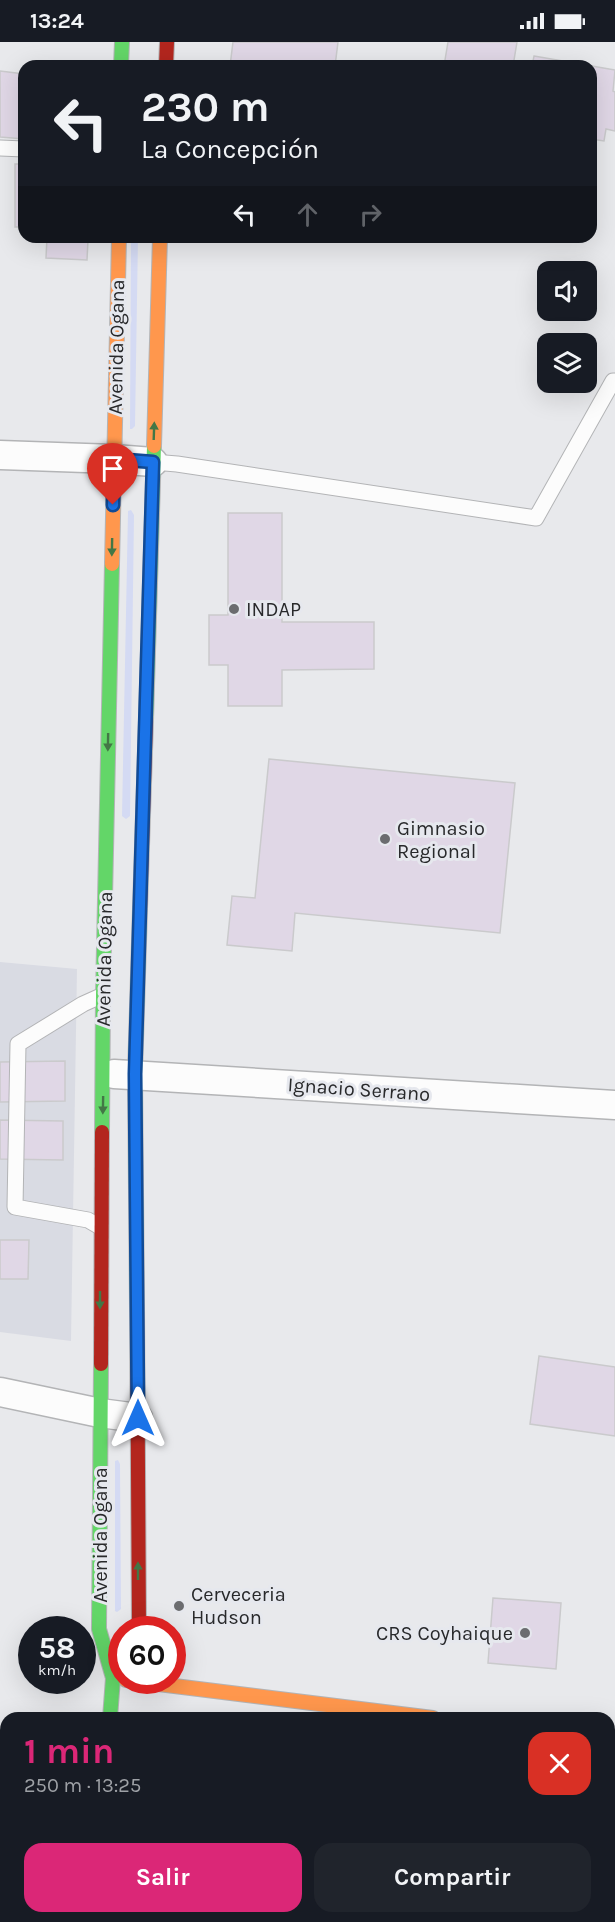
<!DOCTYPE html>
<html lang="es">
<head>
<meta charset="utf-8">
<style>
	:root { --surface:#171b24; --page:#20242c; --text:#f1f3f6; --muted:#9ea1a6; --accent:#db2777 }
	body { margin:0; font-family:Karla,sans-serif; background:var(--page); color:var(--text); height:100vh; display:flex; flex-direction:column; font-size:22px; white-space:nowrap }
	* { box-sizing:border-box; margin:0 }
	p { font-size:20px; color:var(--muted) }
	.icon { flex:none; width:33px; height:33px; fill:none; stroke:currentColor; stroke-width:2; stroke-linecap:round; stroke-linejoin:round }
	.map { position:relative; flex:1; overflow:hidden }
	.panel { position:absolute; left:0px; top:1670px; width:615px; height:212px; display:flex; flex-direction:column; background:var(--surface); border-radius:18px 18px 0 0; box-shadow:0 6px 24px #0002 }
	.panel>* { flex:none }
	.banner { position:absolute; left:18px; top:18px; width:579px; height:183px; border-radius:18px; box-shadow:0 6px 24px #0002; background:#171b24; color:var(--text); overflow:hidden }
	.fabs { position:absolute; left:537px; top:219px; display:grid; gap:12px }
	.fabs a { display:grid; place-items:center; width:60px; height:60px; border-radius:12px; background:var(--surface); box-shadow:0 6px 24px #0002; font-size:30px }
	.speed { position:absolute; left:18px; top:1574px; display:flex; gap:12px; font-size:30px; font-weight:700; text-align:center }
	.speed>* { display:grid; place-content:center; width:78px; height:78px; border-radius:50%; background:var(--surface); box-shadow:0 6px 24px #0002; line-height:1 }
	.speed small { font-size:15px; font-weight:400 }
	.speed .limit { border:9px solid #d22; background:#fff; color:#111 }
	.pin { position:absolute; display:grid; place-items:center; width:51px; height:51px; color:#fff; margin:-62px -26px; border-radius:50% 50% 50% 0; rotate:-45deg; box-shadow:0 0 6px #0007 }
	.pin .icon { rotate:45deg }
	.me { position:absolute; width:66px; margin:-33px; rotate:0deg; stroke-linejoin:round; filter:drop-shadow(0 0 4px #0008) }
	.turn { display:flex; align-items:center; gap:21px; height:126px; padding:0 24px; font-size:27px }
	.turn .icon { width:78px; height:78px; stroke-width:2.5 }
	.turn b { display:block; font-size:42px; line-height:51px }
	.lanes { display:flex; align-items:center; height:57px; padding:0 24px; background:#0003; justify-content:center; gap:30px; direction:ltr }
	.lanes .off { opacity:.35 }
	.round { display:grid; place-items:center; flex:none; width:63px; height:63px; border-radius:18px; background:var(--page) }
	.overview { display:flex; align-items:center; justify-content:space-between; height:102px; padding:0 24px }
	h1 { font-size:36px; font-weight:700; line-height:45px; color:var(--accent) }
	.action { display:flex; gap:12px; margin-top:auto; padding:12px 24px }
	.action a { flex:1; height:69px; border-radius:18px; background:var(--accent); color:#fff; font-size:24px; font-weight:700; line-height:69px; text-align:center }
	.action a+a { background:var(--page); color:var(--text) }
	.status { display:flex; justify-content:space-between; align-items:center; height:42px; padding:0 30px; background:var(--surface); direction:ltr }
	.status svg { height:16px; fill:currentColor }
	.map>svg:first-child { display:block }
</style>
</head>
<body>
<div class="status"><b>13:24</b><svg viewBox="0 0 49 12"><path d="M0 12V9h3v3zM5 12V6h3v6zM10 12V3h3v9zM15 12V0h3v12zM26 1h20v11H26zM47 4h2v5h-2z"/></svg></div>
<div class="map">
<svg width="615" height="1880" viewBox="0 0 615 1880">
	<rect width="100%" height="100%" fill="#e8e9ec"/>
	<path fill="#d9dbe3" d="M0,920L77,927L71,1299L0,1290Z"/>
	<g fill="#d4daf3">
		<path d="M131,195H138L135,384L132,387H130Z"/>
		<path d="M131,468L134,473L130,774L126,777L122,774L128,469Z"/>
		<path d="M118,1418L120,1422L121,1567L117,1570L115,1569V1419Z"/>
	</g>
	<g fill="#e0d7e6" stroke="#cacacc" stroke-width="1.5">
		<path d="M233,0H338L335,24H230Z"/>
		<path d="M448,0H517L513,24H444Z"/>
		<path d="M534,14L615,28L613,49L615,50V89L606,87L604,99L591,97V24H532Z"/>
		<path d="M0,29L24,32V97L0,95Z"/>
		<rect x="15" y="122" width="9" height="63"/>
		<path d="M47,195L88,198L87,218L46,216Z"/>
		<path d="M228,471H282V580H374V627L282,628V664H228V623H209V573H228Z"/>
		<path d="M269,717L515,741L500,891L295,871L292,909L227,903L232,854L255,856Z"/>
		<path d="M65,1019V1059L0,1060V1020Z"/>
		<path d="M0,1078L63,1079V1118L0,1117Z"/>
		<path d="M0,1198H29L28,1237H0Z"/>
		<path d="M539,1314L615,1325V1394L530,1382Z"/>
		<path d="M493,1556L561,1561L556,1627L488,1621Z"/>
		<rect x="272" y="1875" width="85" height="5"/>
	</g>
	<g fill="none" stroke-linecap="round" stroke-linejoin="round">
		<defs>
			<g id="lane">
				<path d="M0,106L24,107"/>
				<path d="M153,420L177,422L536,476L613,339H615"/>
				<path d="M100,1185L88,1178L15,1165L18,1002L83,962L103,953"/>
				<path d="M392,1875L414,1880"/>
			</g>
			<g id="street">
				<path d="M0,413L114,417L153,420"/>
				<path d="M114,1032L615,1063"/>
				<path d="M0,1350L100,1371L138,1376"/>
			</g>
			<g id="fast">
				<path d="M121,24L122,0"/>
				<path d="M146,678L154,404"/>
				<path d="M102,1090L103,953L112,522"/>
				<path d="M137,1266L135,1032L140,867"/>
				<path d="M101,1322L99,1587L113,1636L110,1676"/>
			</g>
			<g id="slow">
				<path d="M154,404L160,195"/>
				<path d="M112,522L119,195"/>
				<path d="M126,1638L433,1676"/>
				<path d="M609,1697L615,1698"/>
				<path d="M81,1880L85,1875"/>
			</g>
			<g id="jam">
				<path d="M166,24L167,0"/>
				<path d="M140,867L146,678"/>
				<path d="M137,1266L139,1587"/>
				<path d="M101,1322L102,1090"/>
			</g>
		</defs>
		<use href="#lane" stroke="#b3b4b6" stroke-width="17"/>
		<use href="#street" stroke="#b3b4b6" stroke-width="31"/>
		<use href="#fast" stroke="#b3b4b6" stroke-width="16"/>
		<use href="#slow" stroke="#b3b4b6" stroke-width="16"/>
		<use href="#jam" stroke="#b3b4b6" stroke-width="16"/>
		<use href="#lane" stroke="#fcfcfc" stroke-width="15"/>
		<use href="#street" stroke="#fcfcfc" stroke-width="28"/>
		<use href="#fast" stroke="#63d668" stroke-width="14"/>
		<use href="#slow" stroke="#ff974d" stroke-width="14"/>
		<use href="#jam" stroke="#b3261e" stroke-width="14"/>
	</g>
	<defs><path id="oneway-solid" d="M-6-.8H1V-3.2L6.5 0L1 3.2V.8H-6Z" transform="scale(1.5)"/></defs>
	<g fill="#437746">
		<use href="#oneway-solid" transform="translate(154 389) rotate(-88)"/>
		<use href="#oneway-solid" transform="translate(112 505) rotate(91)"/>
		<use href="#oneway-solid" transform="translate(108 700) rotate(91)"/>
		<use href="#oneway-solid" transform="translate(103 1063) rotate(91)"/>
		<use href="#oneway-solid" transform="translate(100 1258) rotate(90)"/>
		<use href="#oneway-solid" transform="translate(138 1529) rotate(-90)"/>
	</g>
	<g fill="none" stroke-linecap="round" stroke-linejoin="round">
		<defs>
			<path id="route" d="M113,463L114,417L153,420L135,1032L138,1376"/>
		</defs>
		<use href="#route" stroke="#114b97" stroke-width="15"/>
		<use href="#route" stroke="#1a73e8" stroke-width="10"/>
	</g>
	<g fill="#6b6c6f" stroke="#e6e8ee" stroke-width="2">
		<circle cx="234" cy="567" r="6"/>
		<circle cx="385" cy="797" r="6"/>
		<circle cx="179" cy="1564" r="6"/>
		<circle cx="525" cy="1591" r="6"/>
	</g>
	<g text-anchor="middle" stroke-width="6" stroke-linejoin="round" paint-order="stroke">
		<g font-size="20" fill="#28292b" stroke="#e6e8ee">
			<text transform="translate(116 305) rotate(-89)" y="7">Avenida Ogana</text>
			<text transform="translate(104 917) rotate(-89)" y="7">Avenida Ogana</text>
			<text transform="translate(359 1047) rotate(4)" y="7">Ignacio Serrano</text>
			<text transform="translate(100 1493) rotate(-90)" y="7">Avenida Ogana</text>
		</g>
		<g font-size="20" fill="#28292b" stroke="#e6e8ee" text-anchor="start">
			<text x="246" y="574">INDAP</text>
			<text x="397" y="793">Gimnasio<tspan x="397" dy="23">Regional</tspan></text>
			<text x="191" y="1559">Cerveceria<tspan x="191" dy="23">Hudson</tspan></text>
			<text x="513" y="1598" text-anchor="end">CRS Coyhaique</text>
		</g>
	</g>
</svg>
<div class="fabs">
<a><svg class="icon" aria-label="sound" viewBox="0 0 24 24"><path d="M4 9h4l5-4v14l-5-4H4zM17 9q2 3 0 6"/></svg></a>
<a><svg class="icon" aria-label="layers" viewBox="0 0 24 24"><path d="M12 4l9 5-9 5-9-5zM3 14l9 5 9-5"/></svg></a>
</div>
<div class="speed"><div>58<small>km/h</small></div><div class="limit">60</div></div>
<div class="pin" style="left:113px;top:463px;background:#d93025"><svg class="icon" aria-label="arrive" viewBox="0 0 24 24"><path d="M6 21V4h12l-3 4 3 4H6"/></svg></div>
<svg class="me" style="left:138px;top:1376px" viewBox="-20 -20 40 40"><path d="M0-17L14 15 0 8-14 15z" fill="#1a73e8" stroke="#fff" stroke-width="4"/></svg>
<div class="banner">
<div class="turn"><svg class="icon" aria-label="left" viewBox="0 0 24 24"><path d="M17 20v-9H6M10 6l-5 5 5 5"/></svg><div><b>230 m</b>La Concepción</div></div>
<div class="lanes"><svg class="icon" aria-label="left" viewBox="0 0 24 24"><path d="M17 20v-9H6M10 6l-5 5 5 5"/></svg><svg class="icon off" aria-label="ahead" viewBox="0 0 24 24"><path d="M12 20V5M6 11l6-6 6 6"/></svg><svg class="icon off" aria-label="right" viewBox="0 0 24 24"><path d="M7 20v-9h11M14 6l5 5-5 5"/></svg></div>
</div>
<section class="panel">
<div class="overview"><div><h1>1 min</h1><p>250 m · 13:25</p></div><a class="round" style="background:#d93025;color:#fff"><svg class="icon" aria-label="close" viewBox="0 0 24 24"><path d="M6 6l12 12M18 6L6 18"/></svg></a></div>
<div class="action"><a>Salir</a><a>Compartir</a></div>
</section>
</div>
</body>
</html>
